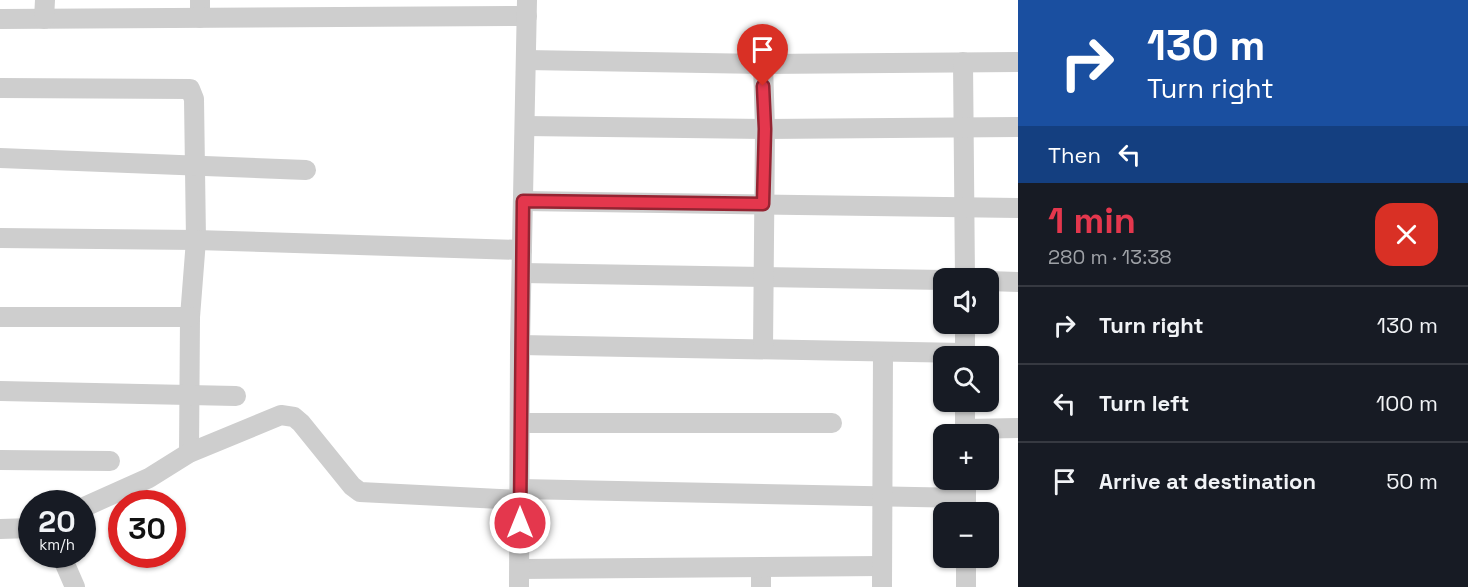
<!DOCTYPE html>
<html lang="en">
<head>
<meta charset="utf-8">
<style>
	:root { --surface:#171b24; --page:#242831; --text:#f1f3f6; --muted:#9ea1a6; --line:#363941; --accent:#e4374d }
	body { margin:0; font-family:"Space Grotesk",sans-serif; background:var(--page); color:var(--text); height:100vh; display:flex; flex-direction:column; font-size:22px; white-space:nowrap }
	* { box-sizing:border-box; margin:0 }
	p { font-size:20px; color:var(--muted) }
	.icon { flex:none; width:33px; height:33px; fill:none; stroke:currentColor; stroke-width:2; stroke-linecap:round; stroke-linejoin:round }
	.map { position:relative; flex:1; overflow:hidden }
	.details { display:flex; flex-direction:column; background:var(--surface); width:450px }
	.details>* { flex:none }
	.guide { background:#1a4fa0; color:#fff; overflow:hidden }
	.tools { position:absolute; left:933px; top:268px; display:grid; gap:12px }
	.tools a { display:grid; place-items:center; width:66px; height:66px; border-radius:12px; background:var(--surface); box-shadow:0 2px 4px #0004; font-size:30px }
	.speed { position:absolute; left:18px; top:490px; display:flex; gap:12px; font-size:30px; font-weight:700; text-align:center }
	.speed>* { display:grid; place-content:center; width:78px; height:78px; border-radius:50%; background:var(--surface); box-shadow:0 2px 4px #0004; line-height:1 }
	.speed small { font-size:15px; font-weight:400 }
	.speed .limit { border:9px solid #d22; background:#fff; color:#111 }
	.pin { position:absolute; display:grid; place-items:center; width:51px; height:51px; color:#fff; margin:-62px -26px; border-radius:50% 50% 50% 0; rotate:-45deg; box-shadow:0 0 6px #0007 }
	.pin .icon { rotate:45deg }
	.me { position:absolute; width:66px; margin:-33px; rotate:0deg; stroke-linejoin:round; filter:drop-shadow(0 0 4px #0008) }
	.turn { display:flex; align-items:center; gap:21px; height:126px; padding:0 30px; font-size:27px }
	.turn .icon { width:78px; height:78px; stroke-width:2.5 }
	.turn b { display:block; font-size:42px; line-height:51px }
	.then { display:flex; align-items:center; height:57px; padding:0 30px; background:#0003; gap:12px; font-size:22px }
	.round { display:grid; place-items:center; flex:none; width:63px; height:63px; border-radius:18px; background:var(--page) }
	.head { display:flex; align-items:center; justify-content:space-between; height:102px; padding:0 30px }
	h1 { font-size:36px; font-weight:600; line-height:45px; color:var(--accent) }
	ul { padding:0; list-style:none }
	li { display:flex; align-items:center; gap:18px; height:78px; padding:0 30px; border-top:2px solid var(--line) }
	li div { flex:1 }
	li b { display:block; font-size:22px }
	li em { font-style:normal }
	main { display:flex; flex:1; min-height:0 }
	.map>svg:first-child { display:block }
</style>
</head>
<body>
<main>
<div class="map">
<svg width="1018" height="587" viewBox="0 0 1018 587">
	<rect width="100%" height="100%" fill="#fff"/>
	<g fill="none" stroke-linecap="round" stroke-linejoin="round">
		<g stroke="#cecece" stroke-width="20">
			<path d="M200,18V0"/>
			<path d="M0,19L527,16"/>
			<path d="M44,19L45,0"/>
			<path d="M526,60L763,64L1018,62"/>
			<path d="M963,62L965,279"/>
			<path d="M0,88L190,89L194,99L196,240L190,317L189,453"/>
			<path d="M525,126L765,129L1018,127"/>
			<path d="M0,158L306,170"/>
			<path d="M523,201L1018,208"/>
			<path d="M0,238L196,240L522,250"/>
			<path d="M522,273L944,280"/>
			<path d="M988,281L1018,282"/>
			<path d="M0,317H190"/>
			<path d="M965,324V357"/>
			<path d="M520,345L965,353"/>
			<path d="M763,349L765,129L763,64"/>
			<path d="M0,391L236,396"/>
			<path d="M965,402V435"/>
			<path d="M520,423H832"/>
			<path d="M965,429L1018,428"/>
			<path d="M0,460L110,461"/>
			<path d="M966,480V513"/>
			<path d="M520,489L966,498"/>
			<path d="M82,508L149,478L189,453L281,415L294,417L301,423L352,486L360,492L520,500"/>
			<path d="M0,529L32,528"/>
			<path d="M61,555L75,587"/>
			<path d="M966,558V587"/>
			<path d="M761,567V587"/>
			<path d="M520,569L881,566"/>
			<path d="M519,587L520,345L527,0"/>
			<path d="M882,587L883,352"/>
		</g>
	</g>
	<g fill="none" stroke-linecap="round" stroke-linejoin="round">
		<defs>
			<path id="route" d="M520,523L523,201L763,204L765,129L763,86"/>
		</defs>
		<use href="#route" stroke="#942432" stroke-width="15"/>
		<use href="#route" stroke="#e4374d" stroke-width="10"/>
	</g>
</svg>
<div class="tools">
<a><svg class="icon" aria-label="sound" viewBox="0 0 24 24"><path d="M4 9h4l5-4v14l-5-4H4zM17 9q2 3 0 6"/></svg></a>
<a><svg class="icon" aria-label="search" viewBox="0 0 24 24"><circle cx="10" cy="10" r="6"/><path d="M15 15l6 6"/></svg></a>
<a>+</a>
<a>−</a>
</div>
<div class="speed"><div>20<small>km/h</small></div><div class="limit">30</div></div>
<div class="pin" style="left:763px;top:86px;background:#d93025"><svg class="icon" aria-label="arrive" viewBox="0 0 24 24"><path d="M6 21V4h12l-3 4 3 4H6"/></svg></div>
<svg class="me" style="left:520px;top:523px" viewBox="-20 -20 40 40"><circle r="17" fill="#e4374d" stroke="#fff" stroke-width="3"/><path d="M0-11L8 9 0 5-8 9z" fill="#fff"/></svg>
</div>
<section class="details">
<div class="guide">
<div class="turn"><svg class="icon" aria-label="right" viewBox="0 0 24 24"><path d="M7 20v-9h11M14 6l5 5-5 5"/></svg><div><b>130 m</b>Turn right</div></div>
<div class="then">Then<svg class="icon" aria-label="left" viewBox="0 0 24 24"><path d="M17 20v-9H6M10 6l-5 5 5 5"/></svg></div>
</div>
<div class="head"><div><h1>1 min</h1><p>280 m · 13:38</p></div><a class="round" style="background:#d93025;color:#fff"><svg class="icon" aria-label="close" viewBox="0 0 24 24"><path d="M6 6l12 12M18 6L6 18"/></svg></a></div>
<ul>
<li><svg class="icon" aria-label="right" viewBox="0 0 24 24"><path d="M7 20v-9h11M14 6l5 5-5 5"/></svg><div><b>Turn right</b></div><em>130 m</em></li>
<li><svg class="icon" aria-label="left" viewBox="0 0 24 24"><path d="M17 20v-9H6M10 6l-5 5 5 5"/></svg><div><b>Turn left</b></div><em>100 m</em></li>
<li><svg class="icon" aria-label="arrive" viewBox="0 0 24 24"><path d="M6 21V4h12l-3 4 3 4H6"/></svg><div><b>Arrive at destination</b></div><em>50 m</em></li>
</ul>
</section>
</main>
</body>
</html>
